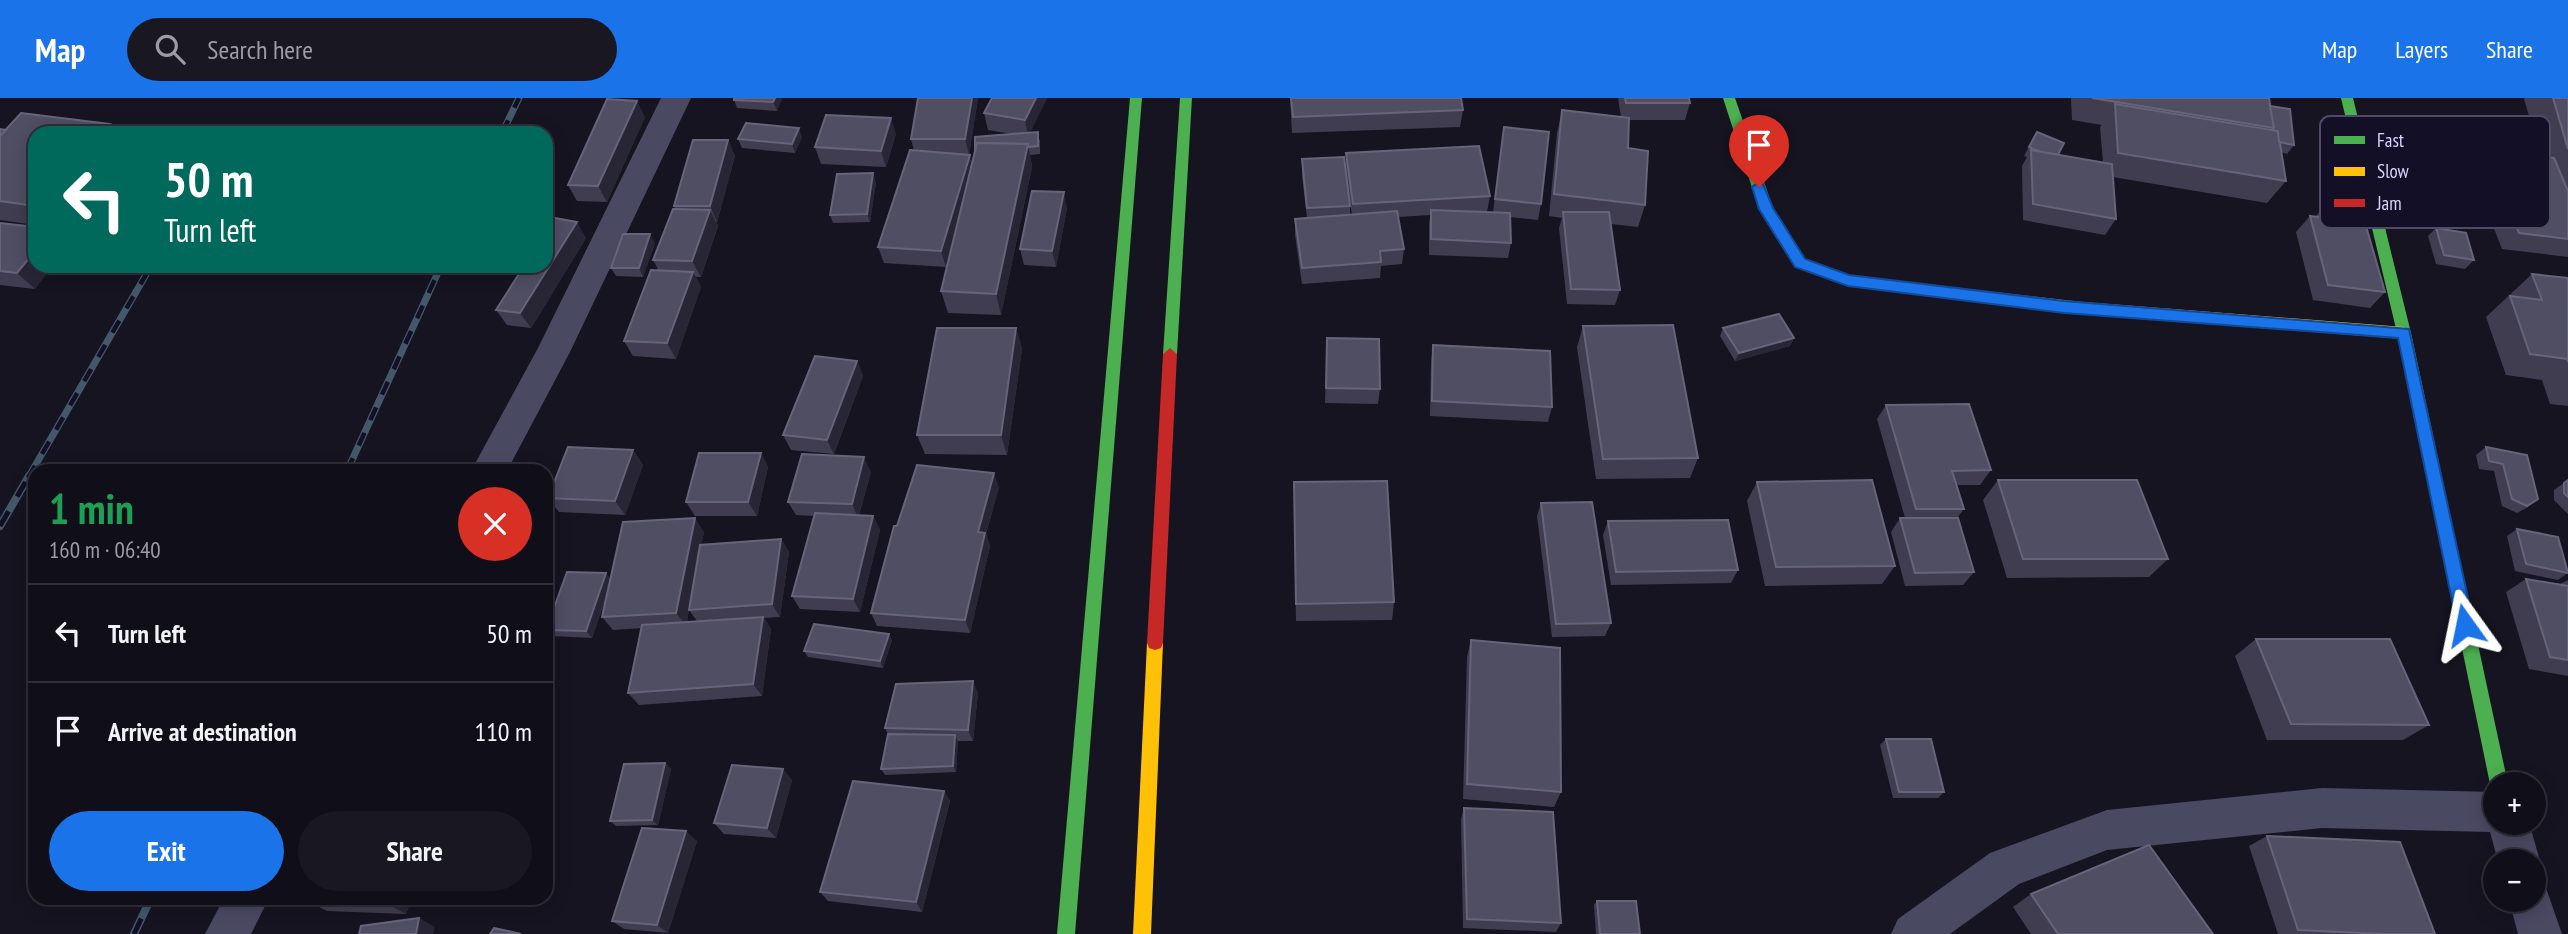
<!DOCTYPE html>
<html lang="en">
<head>
<meta charset="utf-8">
<style>
	:root { --surface:#100f19; --page:#191822; --text:#f1f3f6; --muted:#9c9ca2; --line:#302f38; --accent:#1a73e8 }
	body { margin:0; font-family:"PT Sans Narrow",sans-serif; background:var(--page); color:var(--text); height:100vh; display:flex; flex-direction:column; font-size:26px; white-space:nowrap }
	* { box-sizing:border-box; margin:0 }
	p { font-size:23px; color:var(--muted) }
	.icon { flex:none; width:38px; height:38px; fill:none; stroke:currentColor; stroke-width:2; stroke-linecap:round; stroke-linejoin:round }
	.map { position:relative; flex:1; overflow:hidden }
	.drawer { position:absolute; left:28px; top:366px; width:525px; height:441px; display:flex; flex-direction:column; background:var(--surface); border-radius:21px; box-shadow:0 4px 18px #0003,0 0 0 2px var(--line) }
	.drawer>* { flex:none }
	.guide { position:absolute; left:28px; top:28px; width:525px; height:147px; border-radius:21px; box-shadow:0 4px 18px #0003,0 0 0 2px var(--line); background:#00695c; color:#fff; overflow:hidden }
	.tools { position:absolute; left:2483px; top:674px; display:grid; gap:14px }
	.tools a { display:grid; place-items:center; width:63px; height:63px; border-radius:50%; background:var(--surface); box-shadow:0 4px 18px #0003,0 0 0 2px var(--line); font-size:35px }
	.pin { position:absolute; display:grid; place-items:center; width:60px; height:60px; color:#fff; margin:-72px -30px; border-radius:50% 50% 50% 0; rotate:-45deg; box-shadow:0 0 7px #0007 }
	.pin .icon { rotate:45deg }
	.me { position:absolute; width:77px; margin:-38px; rotate:348deg; stroke-linejoin:round; filter:drop-shadow(0 0 5px #0008) }
	.turn { display:flex; align-items:center; gap:24px; height:147px; padding:0 21px; font-size:32px }
	.turn .icon { width:91px; height:91px; stroke-width:2.5 }
	.turn b { display:block; font-size:49px; line-height:60px }
	.round { display:grid; place-items:center; flex:none; width:74px; height:74px; border-radius:37px; background:var(--page) }
	.summary { display:flex; align-items:center; justify-content:space-between; height:119px; padding:0 21px }
	h1 { font-size:42px; font-weight:800; line-height:52px; color:#1e9e55 }
	.primary-button { display:flex; gap:14px; margin-top:auto; padding:14px 21px }
	.primary-button a { flex:1; height:80px; border-radius:42px; background:var(--accent); color:#fff; font-size:28px; font-weight:800; line-height:80px; text-align:center }
	.primary-button a+a { background:var(--page); color:var(--text) }
	ul { padding:0; list-style:none }
	li { display:flex; align-items:center; gap:21px; height:98px; padding:0 21px; border-top:2px solid var(--line) }
	li div { flex:1 }
	li b { display:block; font-size:26px }
	li em { font-style:normal }
	header { display:flex; align-items:center; gap:42px; box-sizing:border-box; height:98px; padding:0 35px; background:var(--accent); color:#fff }
	header strong { font-size:33px }
	nav { display:flex; gap:38px; margin-inline-start:auto; font-size:24px }
	.search { width:490px; height:63px; background:var(--page); display:flex; align-items:center; gap:18px; box-sizing:border-box; padding:0 24px; border-radius:38px; color:var(--muted); font-size:26px }
	.map>svg:first-child { display:block }
</style>
</head>
<body>
<header>
<strong>Map</strong>
<div class="search"><svg class="icon" aria-label="search" viewBox="0 0 24 24"><circle cx="10" cy="10" r="6"/><path d="M15 15l6 6"/></svg>Search here</div>
<nav><a>Map</a><a>Layers</a><a>Share</a></nav>
</header>
<div class="map">
<svg width="2568" height="836" viewBox="0 0 2568 836">
	<rect width="100%" height="100%" fill="#161421"/>
	<g fill="none" stroke-linecap="round" stroke-linejoin="round">
		<g fill="#4a4962" fill-rule="evenodd">
			<path d="M661,0H691L570,254L507,373H471L538,250Z"/>
			<path d="M2322,690L2496,694V724H2529L2540,763L2534,778V763H2498L2490,734L2322,730L2107,752L2019,786L1950,836H1891L1898,821L1990,755L2107,712Z"/>
			<path d="M2534,782L2545,787L2562,836H2518L2509,802H2534Z"/>
			<path d="M224,800H269L251,836H205Z"/>
		</g>
		<g fill="#4caf50" fill-rule="evenodd">
			<path d="M1130,0H1142L1075,836H1057Z"/>
			<path d="M1180,0H1192L1177,256L1170,262L1163,256Z"/>
			<path d="M1723,0H1735L1773,110L1805,161L1849,178L2083,204L2090,210L2088,214L2083,216L1848,188L1795,169L1759,111Z"/>
			<path d="M2341,0H2353L2411,235L2508,686H2496V693L2490,686L2397,235Z"/>
		</g>
		<g fill="#ffc107" fill-rule="evenodd">
			<path d="M2083,204L2404,229L2411,235L2404,241L2083,216L2076,210Z"/>
			<path d="M1155,538L1161,540L1163,545L1151,836H1133L1147,545L1149,540Z"/>
		</g>
		<path fill="#c62828" fill-rule="evenodd" d="M1170,250L1177,256L1163,545L1161,550L1155,552L1149,550L1147,545L1163,256Z"/>
		<defs>
			<g id="rail-far1">
				<path d="M502,35L519,0"/>
				<path d="M347,373L441,168"/>
				<path d="M28,380L151,168"/>
			</g>
			<g id="rail">
				<path d="M0,428L29,378"/>
				<path d="M134,836L151,800"/>
			</g>
		</defs>
		<use href="#rail-far1" stroke="#43596b" stroke-width="7"/>
		<use href="#rail" stroke="#43596b" stroke-width="8"/>
		<use href="#rail-far1" stroke="#130f26" stroke-width="4.5" stroke-dasharray="14" stroke-linecap="butt"/>
		<use href="#rail" stroke="#130f26" stroke-width="5" stroke-dasharray="17" stroke-linecap="butt"/>
	</g>
	<g fill="#403d50" fill-rule="evenodd">
		<path d="M782,0L777,13L737,10L734,2Z"/>
		<path d="M918,0H978L969,57L972,65L975,53L1012,36L988,32L984,15L1047,0L1030,34L1040,42V56L1030,57L1032,69L1001,217L948,215L941,193L952,149L946,169L884,165L878,149L914,53L911,41Z"/>
		<path d="M1290,0H1461L1463,12L1460,29L1292,35Z"/>
		<path d="M1618,0H1689L1690,5L1685,22H1629L1628,50L1645,107L1638,129L1611,126L1620,192L1615,207L1567,206L1559,130L1562,120L1549,118L1557,35L1562,12L1621,19Z"/>
		<path d="M2071,0H2269L2270,8L2294,47L2287,56L2281,54L2286,83L2267,105L2113,79L2116,121L2105,137L2023,122L2022,68L2027,59L2024,58L2037,34L2058,57L2103,64L2100,29L2102,27L2072,22Z"/>
		<path d="M2525,0H2568V159L2502,151L2470,69L2485,53L2541,59L2524,1Z"/>
		<path d="M645,19L607,104L577,103L568,87Z"/>
		<path d="M1504,29L1541,106L1538,122L1510,119L1511,145L1508,160L1429,157V128L1430,117L1398,119L1404,151L1402,166L1381,168L1380,180L1302,186L1295,137V121L1307,120L1302,78V61L1350,108V117H1352L1345,72L1346,55L1490,98L1487,114H1493Z"/>
		<path d="M0,31L35,35V127L0,122Z"/>
		<path d="M896,36L886,69L821,66L815,49Z"/>
		<path d="M802,39L795,55L742,50L738,41Z"/>
		<path d="M728,42L735,58L717,124H716L718,128L701,179H696L701,189L676,261L633,258L624,243L659,173L653,162L675,111L674,108Z"/>
		<path d="M2389,78L2404,94L2396,103L2385,101L2382,86Z"/>
		<path d="M876,84L870,124L833,125L830,117Z"/>
		<path d="M1067,110L1056,169L1024,167L1020,151Z"/>
		<path d="M2323,110L2354,127L2385,194L2370,210L2313,202L2296,134L2310,118L2315,119Z"/>
		<path d="M0,125L35,191L0,187Z"/>
		<path d="M2436,130L2474,162L2465,171L2436,166L2428,138Z"/>
		<path d="M586,140L531,230L507,227L496,212Z"/>
		<path d="M655,145L643,179L616,178L611,170Z"/>
		<path d="M2532,176L2568,180V308L2550,306L2542,282L2506,277L2486,219Z"/>
		<path d="M1583,228L1698,360L1690,380L1596,381L1577,249Z"/>
		<path d="M1016,230L1022,251L1007,357L925,356L917,337Z"/>
		<path d="M1723,230L1794,240L1790,248L1735,263L1720,238Z"/>
		<path d="M1327,240L1380,291L1378,306L1325,305Z"/>
		<path d="M1433,247L1552,309L1548,324L1430,318L1431,263Z"/>
		<path d="M857,263L863,278L834,356L791,352L783,337Z"/>
		<path d="M1886,307L1991,372L1980,387H1956L1964,411L1957,420L1974,474L1963,487L1905,488L1891,434L1900,420H1905L1877,321Z"/>
		<path d="M2486,349L2527,357L2528,409L2517,415L2502,408L2494,373L2479,371L2476,357Z"/>
		<path d="M633,352L643,367L625,417L559,414L548,400Z"/>
		<path d="M761,355L768,369L757,418H695L686,404Z"/>
		<path d="M871,374L859,417L873,418L880,432L860,514L800,511L792,498L814,418L796,417L788,404Z"/>
		<path d="M1998,382L2168,461L2149,479L2007,480L1983,402Z"/>
		<path d="M2568,382V416L2554,402V392Z"/>
		<path d="M1757,384L1895,468L1882,486L1765,488L1747,403Z"/>
		<path d="M999,389L986,436L990,448L970,535L877,528L871,515L897,428Z"/>
		<path d="M1294,403L1394,504L1392,522L1296,523Z"/>
		<path d="M1541,405L1611,525L1605,538L1552,539L1537,418Z"/>
		<path d="M1608,423L1738,472L1731,485L1611,487L1603,437Z"/>
		<path d="M2517,431L2568,475L2558,482L2515,473L2507,438Z"/>
		<path d="M704,434L701,446L781,441L789,454L780,519L764,520L771,531L762,598L639,607L628,595L641,530L613,532L602,519L607,496L592,540L552,538L546,532L610,481ZM690,505L689,512L697,523L687,524Z"/>
		<path d="M2526,481L2560,486L2568,482V578L2529,571L2506,494Z"/>
		<path d="M2256,541L2429,627L2403,642H2267L2235,558Z"/>
		<path d="M892,542L883,570L808,559L804,553Z"/>
		<path d="M1471,542L1561,694L1554,709L1463,701L1467,559Z"/>
		<path d="M978,595L973,643H958L956,674L885,677L881,671L888,636L885,630Z"/>
		<path d="M1886,641L1944,694L1938,700H1893L1880,647Z"/>
		<path d="M665,665L671,671L658,727L616,728L610,723Z"/>
		<path d="M792,682L776,740L724,736L714,725Z"/>
		<path d="M944,693L950,703L922,814L828,803L820,794Z"/>
		<path d="M1464,710L1561,825L1556,834L1463,830L1461,721Z"/>
		<path d="M2267,738L2435,836H2278L2249,748Z"/>
		<path d="M697,743L668,835L624,831L612,823Z"/>
		<path d="M2031,796L2213,836H2031L2013,809Z"/>
		<path d="M412,800L406,816L327,813L309,804Z"/>
		<path d="M1597,803L1640,836H1596L1594,807Z"/>
	</g>
	<g fill="#282635">
		<path d="M775,0H782L777,13L773,4Z"/>
		<path d="M972,0H978L969,57L965,41Z"/>
		<path d="M1036,0H1047L1028,39L1025,22Z"/>
		<path d="M637,3L645,19L607,104L598,88Z"/>
		<path d="M891,20L896,36L886,69L881,53Z"/>
		<path d="M110,26L119,35H102Z"/>
		<path d="M799,30L802,39L795,55L792,46Z"/>
		<path d="M728,42L735,58L717,124L710,108Z"/>
		<path d="M1028,46L1032,69L1001,217L996,196Z"/>
		<path d="M970,57L974,73L946,169L941,153Z"/>
		<path d="M873,75L876,84L870,124L867,116Z"/>
		<path d="M1064,94L1067,110L1056,169L1052,153Z"/>
		<path d="M710,112L718,128L701,179L692,163Z"/>
		<path d="M577,124L586,140L531,230L520,215Z"/>
		<path d="M650,136L655,145L643,179L639,170Z"/>
		<path d="M35,153V168H53L35,191L17,175Z"/>
		<path d="M693,174L701,189L676,261L667,245Z"/>
		<path d="M1016,230L1022,251L1007,357L1001,337Z"/>
		<path d="M1794,240L1790,248L1735,263L1739,255Z"/>
		<path d="M857,263L863,278L834,356L827,342Z"/>
		<path d="M633,352L643,367L625,417L615,403Z"/>
		<path d="M761,355L768,369L757,418L748,404Z"/>
		<path d="M864,359L871,374L858,420L852,406Z"/>
		<path d="M994,375L999,389L986,436L990,448L970,535L965,522L978,434Z"/>
		<path d="M873,418L880,432L860,514L853,501Z"/>
		<path d="M695,420L704,434L686,528L676,515Z"/>
		<path d="M781,441L789,454L780,519L772,506Z"/>
		<path d="M606,475L611,482L592,540L586,533Z"/>
		<path d="M763,519L771,531L762,598L753,586Z"/>
		<path d="M889,536L892,542L883,570L880,563Z"/>
		<path d="M973,583L978,595L973,643L968,632Z"/>
		<path d="M955,637L958,643L956,674L953,668Z"/>
		<path d="M665,665L671,671L658,727L652,722Z"/>
		<path d="M783,671L792,682L776,740L767,730Z"/>
		<path d="M944,693L950,703L922,814L916,804Z"/>
		<path d="M686,733L697,743L668,835L657,827Z"/>
		<path d="M392,800H412L406,816L390,807Z"/>
		<path d="M419,820L435,829L433,836H416Z"/>
	</g>
	<g fill="#504e63" stroke="#66637b" stroke-width="2">
		<path d="M734,0H775L773,4L734,2Z"/>
		<path d="M918,0H972L965,41H911Z"/>
		<path d="M992,0H1036L1025,22L984,15Z"/>
		<path d="M1291,0H1461L1463,12L1293,19Z"/>
		<path d="M1625,0H1689L1690,5H1626Z"/>
		<path d="M2092,0H2269L2274,30Z"/>
		<path d="M2553,0H2568V51Z"/>
		<path d="M607,1L637,3L598,88L568,87Z"/>
		<path d="M2115,6L2278,33L2286,83L2118,55Z"/>
		<path d="M2270,8L2290,11L2294,47L2279,44L2278,33L2272,32L2274,30Z"/>
		<path d="M1562,12L1629,20L1628,50L1648,53L1645,107L1554,96Z"/>
		<path d="M21,15L110,26L102,35H35V108L0,103V38Z"/>
		<path d="M826,17L891,20L881,53L815,49Z"/>
		<path d="M746,25L799,30L792,46L738,41Z"/>
		<path d="M1504,29L1549,34L1541,106L1495,101Z"/>
		<path d="M0,31L6,32L0,38Z"/>
		<path d="M1038,34V48L1027,49L1028,46L977,45L975,53V39Z"/>
		<path d="M2037,34L2064,45L2058,57L2041,54L2029,49Z"/>
		<path d="M693,42H728L710,108H674Z"/>
		<path d="M977,45L1028,46L996,196L941,193Z"/>
		<path d="M1479,48L1490,98L1353,106L1346,55Z"/>
		<path d="M910,52L970,57L941,153L878,149Z"/>
		<path d="M2031,52L2112,66L2116,121L2033,106Z"/>
		<path d="M2485,53L2554,60L2568,93V141L2519,135Z"/>
		<path d="M1344,59L1350,108L1307,110L1302,61Z"/>
		<path d="M873,75L867,116L830,117L837,76Z"/>
		<path d="M1032,93L1064,94L1052,153L1020,151Z"/>
		<path d="M2323,110L2350,114L2354,127L2366,128L2385,194L2328,187L2310,118L2326,120Z"/>
		<path d="M673,111L710,112L692,163L653,162Z"/>
		<path d="M1431,112L1510,115L1511,145L1431,141Z"/>
		<path d="M1397,113L1404,151L1380,153L1381,164L1302,170L1295,121Z"/>
		<path d="M1563,114H1609L1620,192L1571,191Z"/>
		<path d="M555,120L577,124L520,215L496,212L524,168H546V134Z"/>
		<path d="M0,125L35,129V153L17,175L0,173Z"/>
		<path d="M2436,130L2466,135L2474,162L2444,157Z"/>
		<path d="M623,136H650L639,170H611Z"/>
		<path d="M651,172L693,174L667,245L624,243Z"/>
		<path d="M2532,176L2568,180V264L2567,261L2530,256L2510,198L2542,202Z"/>
		<path d="M1779,216L1794,240L1739,255L1723,230Z"/>
		<path d="M1673,227L1698,360L1603,361L1583,228Z"/>
		<path d="M937,230H1016L1001,337H917Z"/>
		<path d="M1327,240L1379,241L1380,291L1326,290Z"/>
		<path d="M1433,247L1550,253L1552,309L1432,303Z"/>
		<path d="M815,258L857,263L827,342L783,337Z"/>
		<path d="M1969,306L1991,372L1952,373L1964,411H1916L1886,307Z"/>
		<path d="M568,349L633,352L615,403L548,400Z"/>
		<path d="M2486,349L2527,357L2538,401L2527,408L2512,401L2503,366L2489,363Z"/>
		<path d="M699,355H761L748,404H686Z"/>
		<path d="M802,356L864,359L852,406L788,404Z"/>
		<path d="M917,367L994,375L978,434L985,435L965,522L871,515L894,428H897Z"/>
		<path d="M1872,382L1895,468L1776,469L1757,384Z"/>
		<path d="M1998,382H2137L2168,461H2023Z"/>
		<path d="M2568,382V399L2564,395V385Z"/>
		<path d="M1387,383L1394,504L1296,506L1294,384Z"/>
		<path d="M1592,404L1611,525L1556,526L1541,405Z"/>
		<path d="M815,415L873,418L853,501L792,498Z"/>
		<path d="M695,420L676,515L602,519L623,424Z"/>
		<path d="M1900,420H1958L1974,474L1915,475Z"/>
		<path d="M1728,422L1738,472L1616,474L1608,423Z"/>
		<path d="M2517,431L2558,439L2568,475L2526,466Z"/>
		<path d="M781,441L772,506L689,512L700,447Z"/>
		<path d="M567,474L606,475L586,533L546,532Z"/>
		<path d="M2526,481L2568,488V562L2550,559Z"/>
		<path d="M763,519L753,586L628,595L642,527Z"/>
		<path d="M814,526L889,536L880,563L804,553Z"/>
		<path d="M2256,541H2390L2429,627L2291,626Z"/>
		<path d="M1471,542L1560,550L1561,694L1467,686Z"/>
		<path d="M973,583L968,632L885,630L896,586Z"/>
		<path d="M888,636L955,637L953,668L881,671Z"/>
		<path d="M1886,641H1931L1944,694H1899Z"/>
		<path d="M665,665L652,722L610,723L624,666Z"/>
		<path d="M732,667L783,671L767,730L714,725Z"/>
		<path d="M853,683L944,693L916,804L820,794Z"/>
		<path d="M1464,710L1553,714L1561,825L1467,821Z"/>
		<path d="M642,730L686,733L657,827L612,823Z"/>
		<path d="M2267,738L2400,744L2435,836H2383L2298,832Z"/>
		<path d="M2149,747L2213,836H2058L2031,796Z"/>
		<path d="M310,800H392L390,807L309,804Z"/>
		<path d="M1597,803H1636L1640,836H1600Z"/>
		<path d="M419,820L416,836H359L361,828Z"/>
		<path d="M494,830L521,836H490Z"/>
	</g>
	<path fill="#1a73e8" stroke="#114b97" stroke-width="2" d="M1759,84L1763,86L1773,110L1805,161L1849,177L2064,203L2409,231L2474,527L2471,532H2459L2457,527L2398,240L2064,215L1848,188L1795,169L1759,111L1752,89Z"/>
	<rect x="2320" y="18" width="230" height="112" rx="10" fill="#130f26" stroke="#4e4a67" stroke-width="2"/>
	<rect x="2334" y="38" width="31" height="8" fill="#4caf50"/>
	<rect x="2334" y="69" width="31" height="9" fill="#ffc107"/>
	<rect x="2334" y="101" width="31" height="8" fill="#c62828"/>
	<g font-size="19" fill="#d9d4ff">
		<text x="2377" y="49">Fast</text>
		<text x="2377" y="80">Slow</text>
		<text x="2377" y="112">Jam</text>
	</g>
</svg>
<div class="tools">
<a>+</a>
<a>−</a>
</div>
<div class="pin" style="left:1759px;top:89px;background:#d93025"><svg class="icon" aria-label="arrive" viewBox="0 0 24 24"><path d="M6 21V4h12l-3 4 3 4H6"/></svg></div>
<svg class="me" style="left:2465px;top:527px" viewBox="-20 -20 40 40"><path d="M0-17L14 15 0 8-14 15z" fill="#1a73e8" stroke="#fff" stroke-width="4"/></svg>
<div class="guide">
<div class="turn"><svg class="icon" aria-label="left" viewBox="0 0 24 24"><path d="M17 20v-9H6M10 6l-5 5 5 5"/></svg><div><b>50 m</b>Turn left</div></div>
</div>
<section class="drawer">
<div class="summary"><div><h1>1 min</h1><p>160 m · 06:40</p></div><a class="round" style="background:#d93025;color:#fff"><svg class="icon" aria-label="close" viewBox="0 0 24 24"><path d="M6 6l12 12M18 6L6 18"/></svg></a></div>
<ul>
<li><svg class="icon" aria-label="left" viewBox="0 0 24 24"><path d="M17 20v-9H6M10 6l-5 5 5 5"/></svg><div><b>Turn left</b></div><em>50 m</em></li>
<li><svg class="icon" aria-label="arrive" viewBox="0 0 24 24"><path d="M6 21V4h12l-3 4 3 4H6"/></svg><div><b>Arrive at destination</b></div><em>110 m</em></li>
</ul>
<div class="primary-button"><a>Exit</a><a>Share</a></div>
</section>
</div>
</body>
</html>
